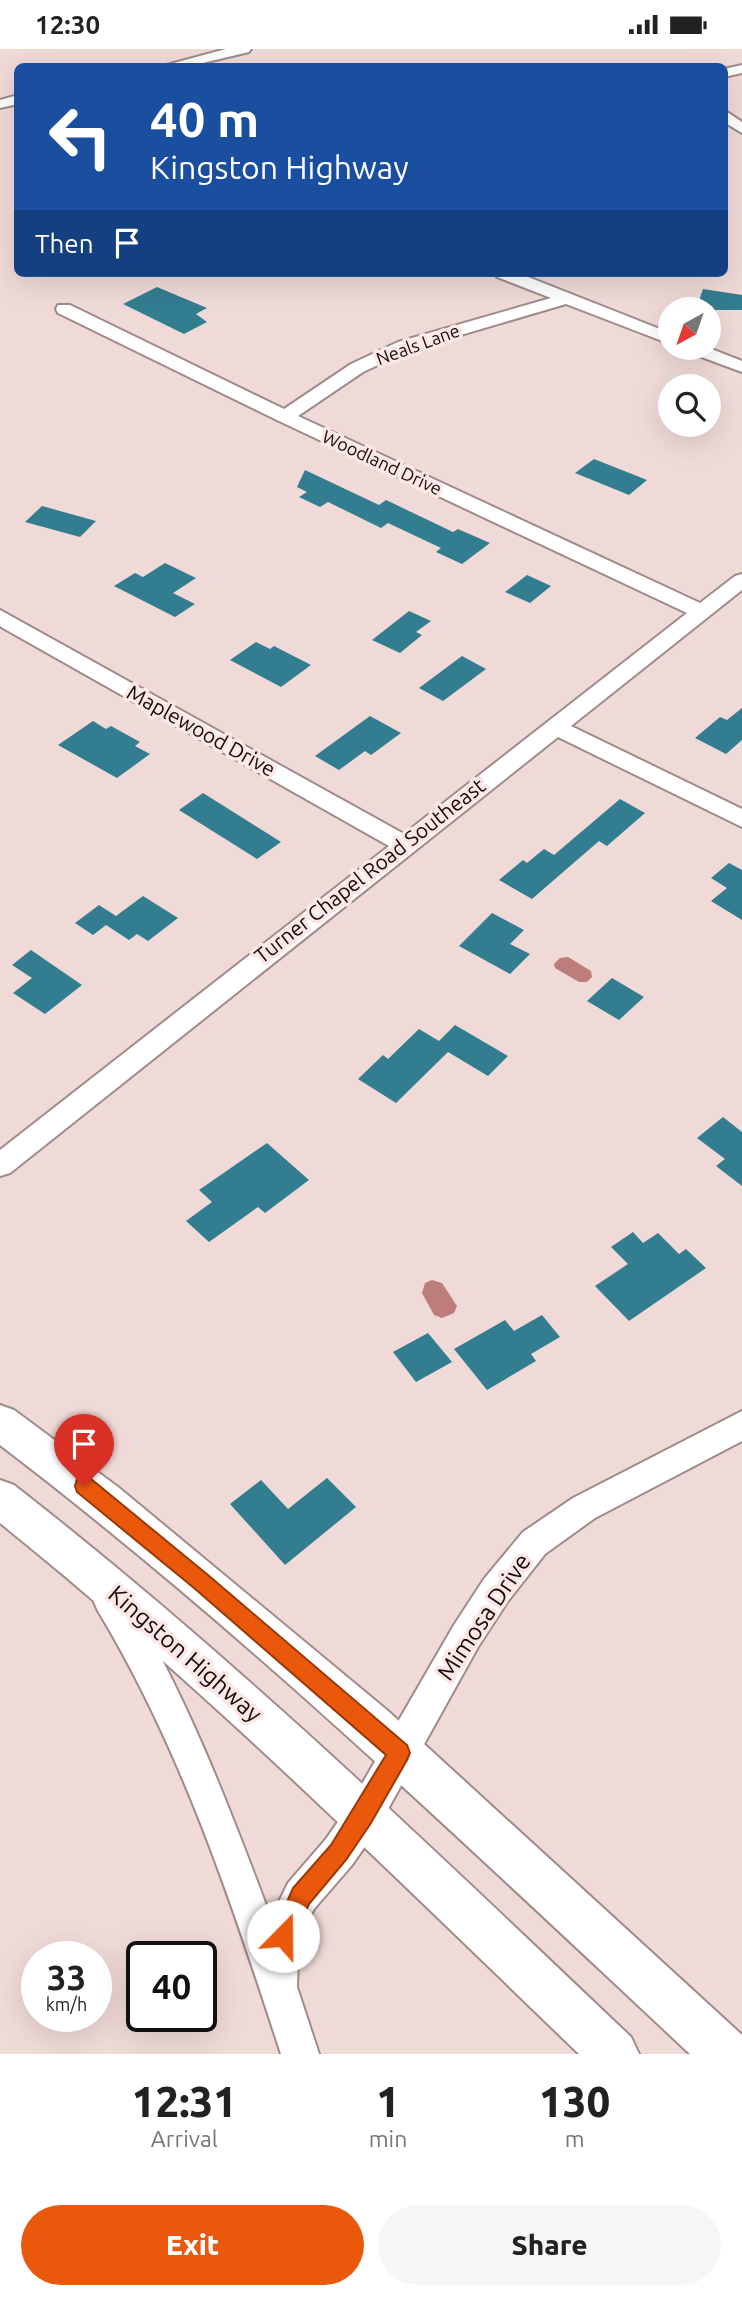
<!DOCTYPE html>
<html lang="en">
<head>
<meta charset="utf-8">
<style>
	:root { --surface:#fff; --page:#f6f6f6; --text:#222; --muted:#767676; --accent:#ea580c }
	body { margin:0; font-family:Ubuntu,sans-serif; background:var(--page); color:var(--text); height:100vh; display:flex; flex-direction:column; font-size:26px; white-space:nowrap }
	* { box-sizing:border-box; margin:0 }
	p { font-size:23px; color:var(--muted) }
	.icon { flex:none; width:38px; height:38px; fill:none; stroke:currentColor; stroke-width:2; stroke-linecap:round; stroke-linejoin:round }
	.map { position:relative; height:2005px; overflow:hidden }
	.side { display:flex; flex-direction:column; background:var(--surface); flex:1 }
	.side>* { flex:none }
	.hud { position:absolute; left:14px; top:14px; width:714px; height:214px; border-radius:10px; box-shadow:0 7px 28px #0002; background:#1a4fa0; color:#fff; overflow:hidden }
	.needle { width:46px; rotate:220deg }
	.fabs { position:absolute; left:658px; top:248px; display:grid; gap:14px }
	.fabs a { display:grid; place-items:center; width:63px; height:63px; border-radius:50%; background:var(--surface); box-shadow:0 7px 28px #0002; font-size:35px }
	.speed { position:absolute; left:21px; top:1892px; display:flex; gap:14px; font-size:35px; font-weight:700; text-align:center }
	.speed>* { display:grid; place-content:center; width:91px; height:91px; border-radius:50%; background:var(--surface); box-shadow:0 7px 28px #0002; line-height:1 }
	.speed small { font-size:18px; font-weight:400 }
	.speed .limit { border:4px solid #111; border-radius:10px; background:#fff; color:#111 }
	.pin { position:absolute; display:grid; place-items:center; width:60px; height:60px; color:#fff; margin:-72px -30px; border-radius:50% 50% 50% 0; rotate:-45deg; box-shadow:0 0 7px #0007 }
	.pin .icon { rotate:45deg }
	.me { position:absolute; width:77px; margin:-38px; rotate:22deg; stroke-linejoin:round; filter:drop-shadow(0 0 5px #0008) }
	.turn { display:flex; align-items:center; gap:24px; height:147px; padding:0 21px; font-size:32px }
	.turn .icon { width:91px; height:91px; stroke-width:2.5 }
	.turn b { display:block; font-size:49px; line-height:60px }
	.then { display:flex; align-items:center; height:66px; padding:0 21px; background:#0003; gap:14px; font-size:26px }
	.eta { display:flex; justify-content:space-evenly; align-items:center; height:119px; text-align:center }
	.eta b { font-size:42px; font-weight:800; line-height:49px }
	.button { display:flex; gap:14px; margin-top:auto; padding:14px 21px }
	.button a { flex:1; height:80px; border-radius:42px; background:var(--accent); color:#fff; font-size:28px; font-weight:800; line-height:80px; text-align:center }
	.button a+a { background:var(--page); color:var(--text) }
	.status { display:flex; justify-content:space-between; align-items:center; height:49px; padding:0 35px; background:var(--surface); direction:ltr }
	.status svg { height:19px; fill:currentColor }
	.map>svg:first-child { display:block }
</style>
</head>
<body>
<div class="status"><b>12:30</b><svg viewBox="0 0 49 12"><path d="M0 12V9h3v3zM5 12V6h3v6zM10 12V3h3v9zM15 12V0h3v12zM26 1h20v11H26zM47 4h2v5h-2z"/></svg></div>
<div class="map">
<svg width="742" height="2005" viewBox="0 0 742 2005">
	<rect width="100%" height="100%" fill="#f0dad8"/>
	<g fill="#bd7e7b">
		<path d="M568,908L591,922L592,928L587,933H579L555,919L554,915L560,909Z"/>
		<path d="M432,1231L442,1234L457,1257L454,1264L442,1269L434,1266L422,1244L425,1234Z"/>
	</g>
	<g fill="#337d91">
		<path d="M157,238L207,259L196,265L207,273L184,285L123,255Z"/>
		<path d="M703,240L742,246V261H696Z"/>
		<path d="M594,410L647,431L629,446L575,424Z"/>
		<path d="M305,421L379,456L386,451L453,483L458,480L490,494L462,515L436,503L441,499L388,474L381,479L328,453L320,458L299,448L307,443L297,438Z"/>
		<path d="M42,457L96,472L80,488L25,473Z"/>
		<path d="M165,514L196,529L173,544L195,555L175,568L114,537L135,524L143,528Z"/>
		<path d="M527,526L551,537L530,554L505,543Z"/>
		<path d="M409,562L431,572L416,583L422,586L400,604L372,591Z"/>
		<path d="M256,593L270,600L274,597L311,616L281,638L230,611Z"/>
		<path d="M462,607L486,620L443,652L419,639Z"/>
		<path d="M742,659V691L726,705L695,689L720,668L727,671Z"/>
		<path d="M370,667L401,684L371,706L365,702L339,721L315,707Z"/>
		<path d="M93,672L106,680L111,677L140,693L135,697L150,705L117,729L58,696Z"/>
		<path d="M203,744L281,793L257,810L179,761Z"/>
		<path d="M620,750L645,764L607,797L599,792L532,850L499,831L523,811L527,814L544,800L554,806Z"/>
		<path d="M729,814L742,821V871L711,852L727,839L711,829Z"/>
		<path d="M143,847L178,869L148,892L137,885L129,891L106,876L93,886L75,874L99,856L116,867Z"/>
		<path d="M492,864L524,881L510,895L530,905L510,925L459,897Z"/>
		<path d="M31,901L82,936L45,965L13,944L32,929L12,916Z"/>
		<path d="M612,929L644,948L619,971L587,952Z"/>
		<path d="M455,976L508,1007L488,1027L448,1003L396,1054L358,1030L383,1006L388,1010L419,980L439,992Z"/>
		<path d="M723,1068L742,1083V1137L716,1117L725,1110L697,1089Z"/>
		<path d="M267,1094L309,1131L265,1164L258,1158L209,1193L186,1172L212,1153L199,1141Z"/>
		<path d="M633,1183L643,1194L658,1184L679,1205L686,1200L706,1219L629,1272L595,1237L628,1215L611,1198Z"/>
		<path d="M542,1266L560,1288L531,1305L536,1312L487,1341L454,1300L505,1271L514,1282Z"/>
		<path d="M428,1284L452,1313L416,1333L393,1303Z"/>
		<path d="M327,1429L356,1458L285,1516L230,1455L261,1431L288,1460Z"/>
	</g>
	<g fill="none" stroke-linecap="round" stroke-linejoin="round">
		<defs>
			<g id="minor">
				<path d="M226,0H251L249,3L186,18H159Z"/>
				<path d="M742,16V24L724,28V20Z"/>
				<path d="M18,46V55L0,59V51Z"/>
				<path d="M724,61L742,73V84L724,73Z"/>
				<path d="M495,224H518L670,284V295L566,255L410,301L363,323L298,367L700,554L735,527L742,525V541L571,677L742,760V778L558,688L10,1124L0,1127V1101L389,797L3,579L0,577V561L404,785L687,564L279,372L58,264L56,260L58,256H70L284,360L351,315L398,293L551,249L497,228Z"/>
				<path d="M685,299H709L742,312V323L688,303Z"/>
				<path d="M742,1362V1392L595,1469L545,1505L508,1552L478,1598L377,1780L352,1816L314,1860L307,1873L298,1907L297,1938L319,2005H281C232,1854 181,1699 98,1562L93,1551L98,1540L110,1535L122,1540C186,1643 228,1755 271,1869L288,1834L326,1790L351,1754L454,1576L484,1530L523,1483L573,1449Z"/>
			</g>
			<g id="major">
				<path d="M0,1356L14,1361L118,1438L388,1662L742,1986V2005H690C466,1796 244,1582 0,1396Z"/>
				<path d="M0,1431L14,1436C232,1606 431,1798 631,1988L639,2005H579C390,1823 204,1638 0,1474Z"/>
			</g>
		</defs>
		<use href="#minor" stroke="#9f8b89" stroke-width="4"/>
		<use href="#major" stroke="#9f8b89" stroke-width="4"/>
		<use href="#minor" fill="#fff" fill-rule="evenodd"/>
		<use href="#major" fill="#fff" fill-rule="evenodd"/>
	</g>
	<path fill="#ea580c" stroke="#983908" stroke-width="2" d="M84,1428L91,1430L208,1526L407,1696L410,1704L407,1711L371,1774L346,1811L309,1855L291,1895L283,1898L275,1895L272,1887L293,1839L331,1796L386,1706L194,1539L77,1443L75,1437L77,1430Z"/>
	<g text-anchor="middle" stroke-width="7" stroke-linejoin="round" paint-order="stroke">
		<g font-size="18" fill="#130c0b" stroke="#fde7e5">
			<text transform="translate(418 296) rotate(-20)" y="6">Neals Lane</text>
			<text transform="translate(382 414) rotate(25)" y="6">Woodland Drive</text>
		</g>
		<g font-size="21" fill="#130c0b" stroke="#fde7e5">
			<text transform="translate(201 682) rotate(29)" y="7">Maplewood Drive</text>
			<text transform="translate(370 822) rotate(-38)" y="7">Turner Chapel Road Southeast</text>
		</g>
		<g font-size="24" fill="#130c0b" stroke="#fde7e5">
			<text transform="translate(484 1568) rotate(-56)" y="8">Mimosa Drive</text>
			<text transform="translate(185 1605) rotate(41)" y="8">Kingston Highway</text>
		</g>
	</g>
</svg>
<div class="fabs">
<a><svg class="needle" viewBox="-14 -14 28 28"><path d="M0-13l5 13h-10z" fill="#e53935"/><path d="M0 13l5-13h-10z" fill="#767676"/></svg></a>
<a><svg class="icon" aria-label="search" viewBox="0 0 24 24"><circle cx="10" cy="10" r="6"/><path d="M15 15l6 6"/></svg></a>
</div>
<div class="speed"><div>33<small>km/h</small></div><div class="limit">40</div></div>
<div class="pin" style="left:84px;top:1437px;background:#d93025"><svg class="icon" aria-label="arrive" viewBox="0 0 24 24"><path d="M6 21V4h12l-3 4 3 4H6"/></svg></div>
<svg class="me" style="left:283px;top:1887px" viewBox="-20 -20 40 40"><circle r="19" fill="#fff"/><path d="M0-13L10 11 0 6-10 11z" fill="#ea580c"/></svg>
<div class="hud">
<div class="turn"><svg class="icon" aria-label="left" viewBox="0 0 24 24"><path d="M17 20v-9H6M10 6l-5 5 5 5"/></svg><div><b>40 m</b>Kingston Highway</div></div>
<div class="then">Then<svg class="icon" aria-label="arrive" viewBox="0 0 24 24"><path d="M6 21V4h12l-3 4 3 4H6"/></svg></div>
</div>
</div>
<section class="side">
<div class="eta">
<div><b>12:31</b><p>Arrival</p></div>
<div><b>1</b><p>min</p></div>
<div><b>130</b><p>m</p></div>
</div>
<div class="button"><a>Exit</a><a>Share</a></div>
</section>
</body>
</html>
